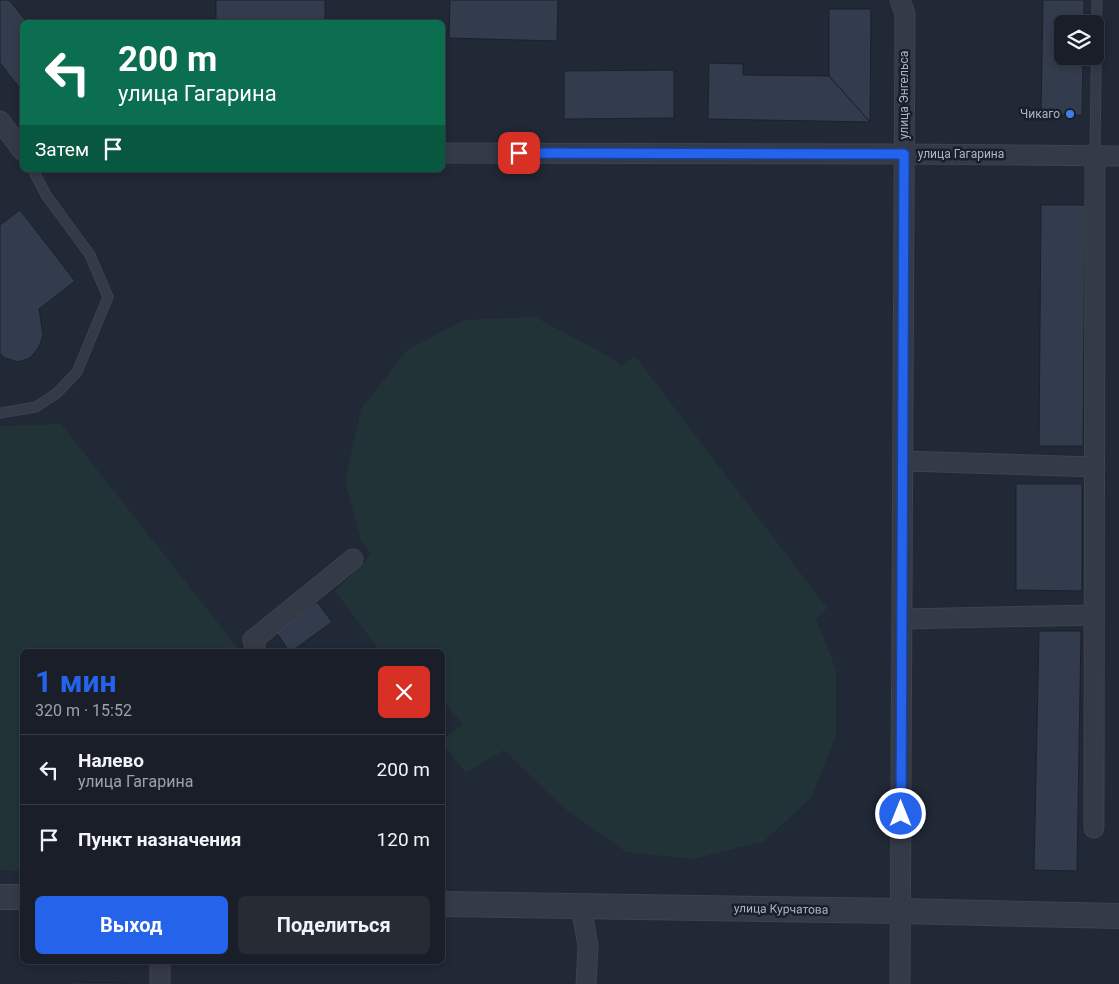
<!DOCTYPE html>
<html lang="ru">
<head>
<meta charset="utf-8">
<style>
	:root { --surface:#191e28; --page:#262b34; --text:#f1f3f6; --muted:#9fa2a8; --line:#373c45; --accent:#2563eb }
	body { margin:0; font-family:Roboto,sans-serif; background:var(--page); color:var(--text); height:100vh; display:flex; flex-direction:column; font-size:19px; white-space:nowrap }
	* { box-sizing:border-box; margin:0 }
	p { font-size:16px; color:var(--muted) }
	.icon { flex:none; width:28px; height:28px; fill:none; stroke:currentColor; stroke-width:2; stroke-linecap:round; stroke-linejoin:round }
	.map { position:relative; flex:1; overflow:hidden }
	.sheet { position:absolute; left:20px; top:649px; width:425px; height:315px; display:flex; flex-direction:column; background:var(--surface); border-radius:8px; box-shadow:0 2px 8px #0003,0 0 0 1px var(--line) }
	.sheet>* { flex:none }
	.top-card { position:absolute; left:20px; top:20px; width:425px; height:152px; border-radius:8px; box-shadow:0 2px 8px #0003,0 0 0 1px var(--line); background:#0b6e4f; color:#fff; overflow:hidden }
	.tools { position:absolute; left:1054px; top:15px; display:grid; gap:10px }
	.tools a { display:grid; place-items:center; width:50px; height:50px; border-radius:8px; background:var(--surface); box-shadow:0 2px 8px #0003,0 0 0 1px var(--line); font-size:25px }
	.pin { position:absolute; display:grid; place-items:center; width:42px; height:42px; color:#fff; margin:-21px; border-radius:10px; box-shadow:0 2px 8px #0006 }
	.me { position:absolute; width:55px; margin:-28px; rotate:0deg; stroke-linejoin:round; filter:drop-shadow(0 0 4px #0008) }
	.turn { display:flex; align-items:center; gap:18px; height:105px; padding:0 15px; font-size:22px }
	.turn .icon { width:65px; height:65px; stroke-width:2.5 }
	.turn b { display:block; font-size:35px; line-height:42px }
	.then { display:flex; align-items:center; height:48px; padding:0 15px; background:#0003; gap:10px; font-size:19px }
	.round { display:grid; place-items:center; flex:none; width:52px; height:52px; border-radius:8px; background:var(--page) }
	.summary { display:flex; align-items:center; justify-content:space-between; height:85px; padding:0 15px }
	h1 { font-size:30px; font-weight:700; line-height:38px; color:var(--accent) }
	.cta { display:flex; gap:10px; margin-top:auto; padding:10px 15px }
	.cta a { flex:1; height:58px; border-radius:8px; background:var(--accent); color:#fff; font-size:20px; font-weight:700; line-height:58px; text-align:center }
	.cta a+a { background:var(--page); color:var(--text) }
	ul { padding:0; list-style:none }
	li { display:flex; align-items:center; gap:15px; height:70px; padding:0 15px; border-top:1px solid var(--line) }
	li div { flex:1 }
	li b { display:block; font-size:19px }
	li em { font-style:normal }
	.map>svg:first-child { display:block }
</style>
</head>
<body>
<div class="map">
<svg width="1119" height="984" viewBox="0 0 1119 984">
	<rect width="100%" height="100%" fill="#212836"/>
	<g fill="#223337">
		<path d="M535,317L610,357L621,366L635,356L827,608L816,619L836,670V736L811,798L764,841L694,859L626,852L560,805L504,750L466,773L443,744V739L463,725L443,700L442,651H380L335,591L371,555L361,540L345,481L361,409L407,350L464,320Z"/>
		<path d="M61,424L240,651H22V871L0,870V426Z"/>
	</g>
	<g fill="#333c4c" stroke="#1b212d">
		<path d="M0,0H9L27,22H22V91L0,63Z"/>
		<rect x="216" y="0" width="109" height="22"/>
		<path d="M450,0H558L557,41L449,38Z"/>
		<path d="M1043,0H1084V24H1062V56H1083L1082,115H1041Z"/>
		<path d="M829,9H871L870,122L829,76Z"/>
		<path d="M709,63L743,64V75L829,76L870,122L708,119Z"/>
		<path d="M674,70V118L564,119V71Z"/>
		<path d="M1041,205H1085L1083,446H1039Z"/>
		<path d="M20,210L75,281L39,309L43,335L39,347L30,358L18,362L5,358L0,354V225Z"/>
		<path d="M1016,484H1082V591L1016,590Z"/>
		<path d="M317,602L332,622L292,651H289L276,632Z"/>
		<path d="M1039,631H1081L1077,871L1034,870Z"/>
		<path d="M72,982L130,983V984H72Z"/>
	</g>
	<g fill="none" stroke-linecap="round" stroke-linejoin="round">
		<defs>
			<g id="service">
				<path d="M1095,155L1097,0"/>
				<path d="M0,413L36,407L57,393L77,372L108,297L90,255L46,195L33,170"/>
			</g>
			<g id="minor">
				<path d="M900,0L905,14L900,984"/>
				<path d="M0,121L22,150"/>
				<path d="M442,153L904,154L1119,156"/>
				<path d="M903,461L1095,467"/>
				<path d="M902,619L1094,615"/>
				<path d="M256,651L253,640L353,559"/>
				<path d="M1094,828L1095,155"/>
				<path d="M581,906L588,946L586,984"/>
				<path d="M160,961V984"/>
			</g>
			<g id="tertiary">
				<path d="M0,897H22"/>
				<path d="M442,904L900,911L1119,916"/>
			</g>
		</defs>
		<use href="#service" stroke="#3d4350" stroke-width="11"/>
		<use href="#minor" stroke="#3d4350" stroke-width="21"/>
		<use href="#tertiary" stroke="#3d4350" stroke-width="26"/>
		<use href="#service" stroke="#343a46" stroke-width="9"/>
		<use href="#minor" stroke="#343a46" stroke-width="19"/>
		<use href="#tertiary" stroke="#343a46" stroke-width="24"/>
	</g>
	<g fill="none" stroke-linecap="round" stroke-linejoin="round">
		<defs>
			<path id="route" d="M519,153L904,154L901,814"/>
		</defs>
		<use href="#route" stroke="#184099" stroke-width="12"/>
		<use href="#route" stroke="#2563eb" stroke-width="9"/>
	</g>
	<circle fill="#3f7fe0" stroke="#191f2b" stroke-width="2" cx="1070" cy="114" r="5"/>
	<g text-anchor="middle" stroke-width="5" stroke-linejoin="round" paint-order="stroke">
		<g font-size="12" fill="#aeb4c3" stroke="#191f2b">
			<text transform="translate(904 95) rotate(-90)" y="4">улица Энгельса</text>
			<text x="961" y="158">улица Гагарина</text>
			<text transform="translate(781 909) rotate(1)" y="4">улица Курчатова</text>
		</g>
		<g font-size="12" fill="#aeb4c3" stroke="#191f2b" text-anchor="end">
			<text x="1060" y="118">Чикаго</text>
		</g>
	</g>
</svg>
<div class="tools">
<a><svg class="icon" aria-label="layers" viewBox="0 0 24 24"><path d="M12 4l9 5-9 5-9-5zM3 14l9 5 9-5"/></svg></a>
</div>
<div class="pin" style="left:519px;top:153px;background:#d93025"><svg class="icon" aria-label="arrive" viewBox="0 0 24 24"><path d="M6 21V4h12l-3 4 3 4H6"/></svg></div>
<svg class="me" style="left:901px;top:814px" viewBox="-20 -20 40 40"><circle r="17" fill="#2563eb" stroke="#fff" stroke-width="3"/><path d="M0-11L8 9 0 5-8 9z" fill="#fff"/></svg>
<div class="top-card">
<div class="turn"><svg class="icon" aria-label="left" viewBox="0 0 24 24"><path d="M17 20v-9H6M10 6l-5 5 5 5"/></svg><div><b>200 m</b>улица Гагарина</div></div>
<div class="then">Затем<svg class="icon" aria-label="arrive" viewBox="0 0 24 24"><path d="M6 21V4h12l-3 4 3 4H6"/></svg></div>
</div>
<section class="sheet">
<div class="summary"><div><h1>1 мин</h1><p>320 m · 15:52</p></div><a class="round" style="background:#d93025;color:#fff"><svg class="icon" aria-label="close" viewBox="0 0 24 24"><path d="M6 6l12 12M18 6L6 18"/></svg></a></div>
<ul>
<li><svg class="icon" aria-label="left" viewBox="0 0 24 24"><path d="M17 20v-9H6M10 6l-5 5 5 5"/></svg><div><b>Налево</b><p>улица Гагарина</p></div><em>200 m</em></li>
<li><svg class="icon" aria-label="arrive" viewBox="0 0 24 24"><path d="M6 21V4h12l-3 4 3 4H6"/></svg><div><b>Пункт назначения</b></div><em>120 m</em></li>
</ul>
<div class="cta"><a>Выход</a><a>Поделиться</a></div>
</section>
</div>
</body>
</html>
